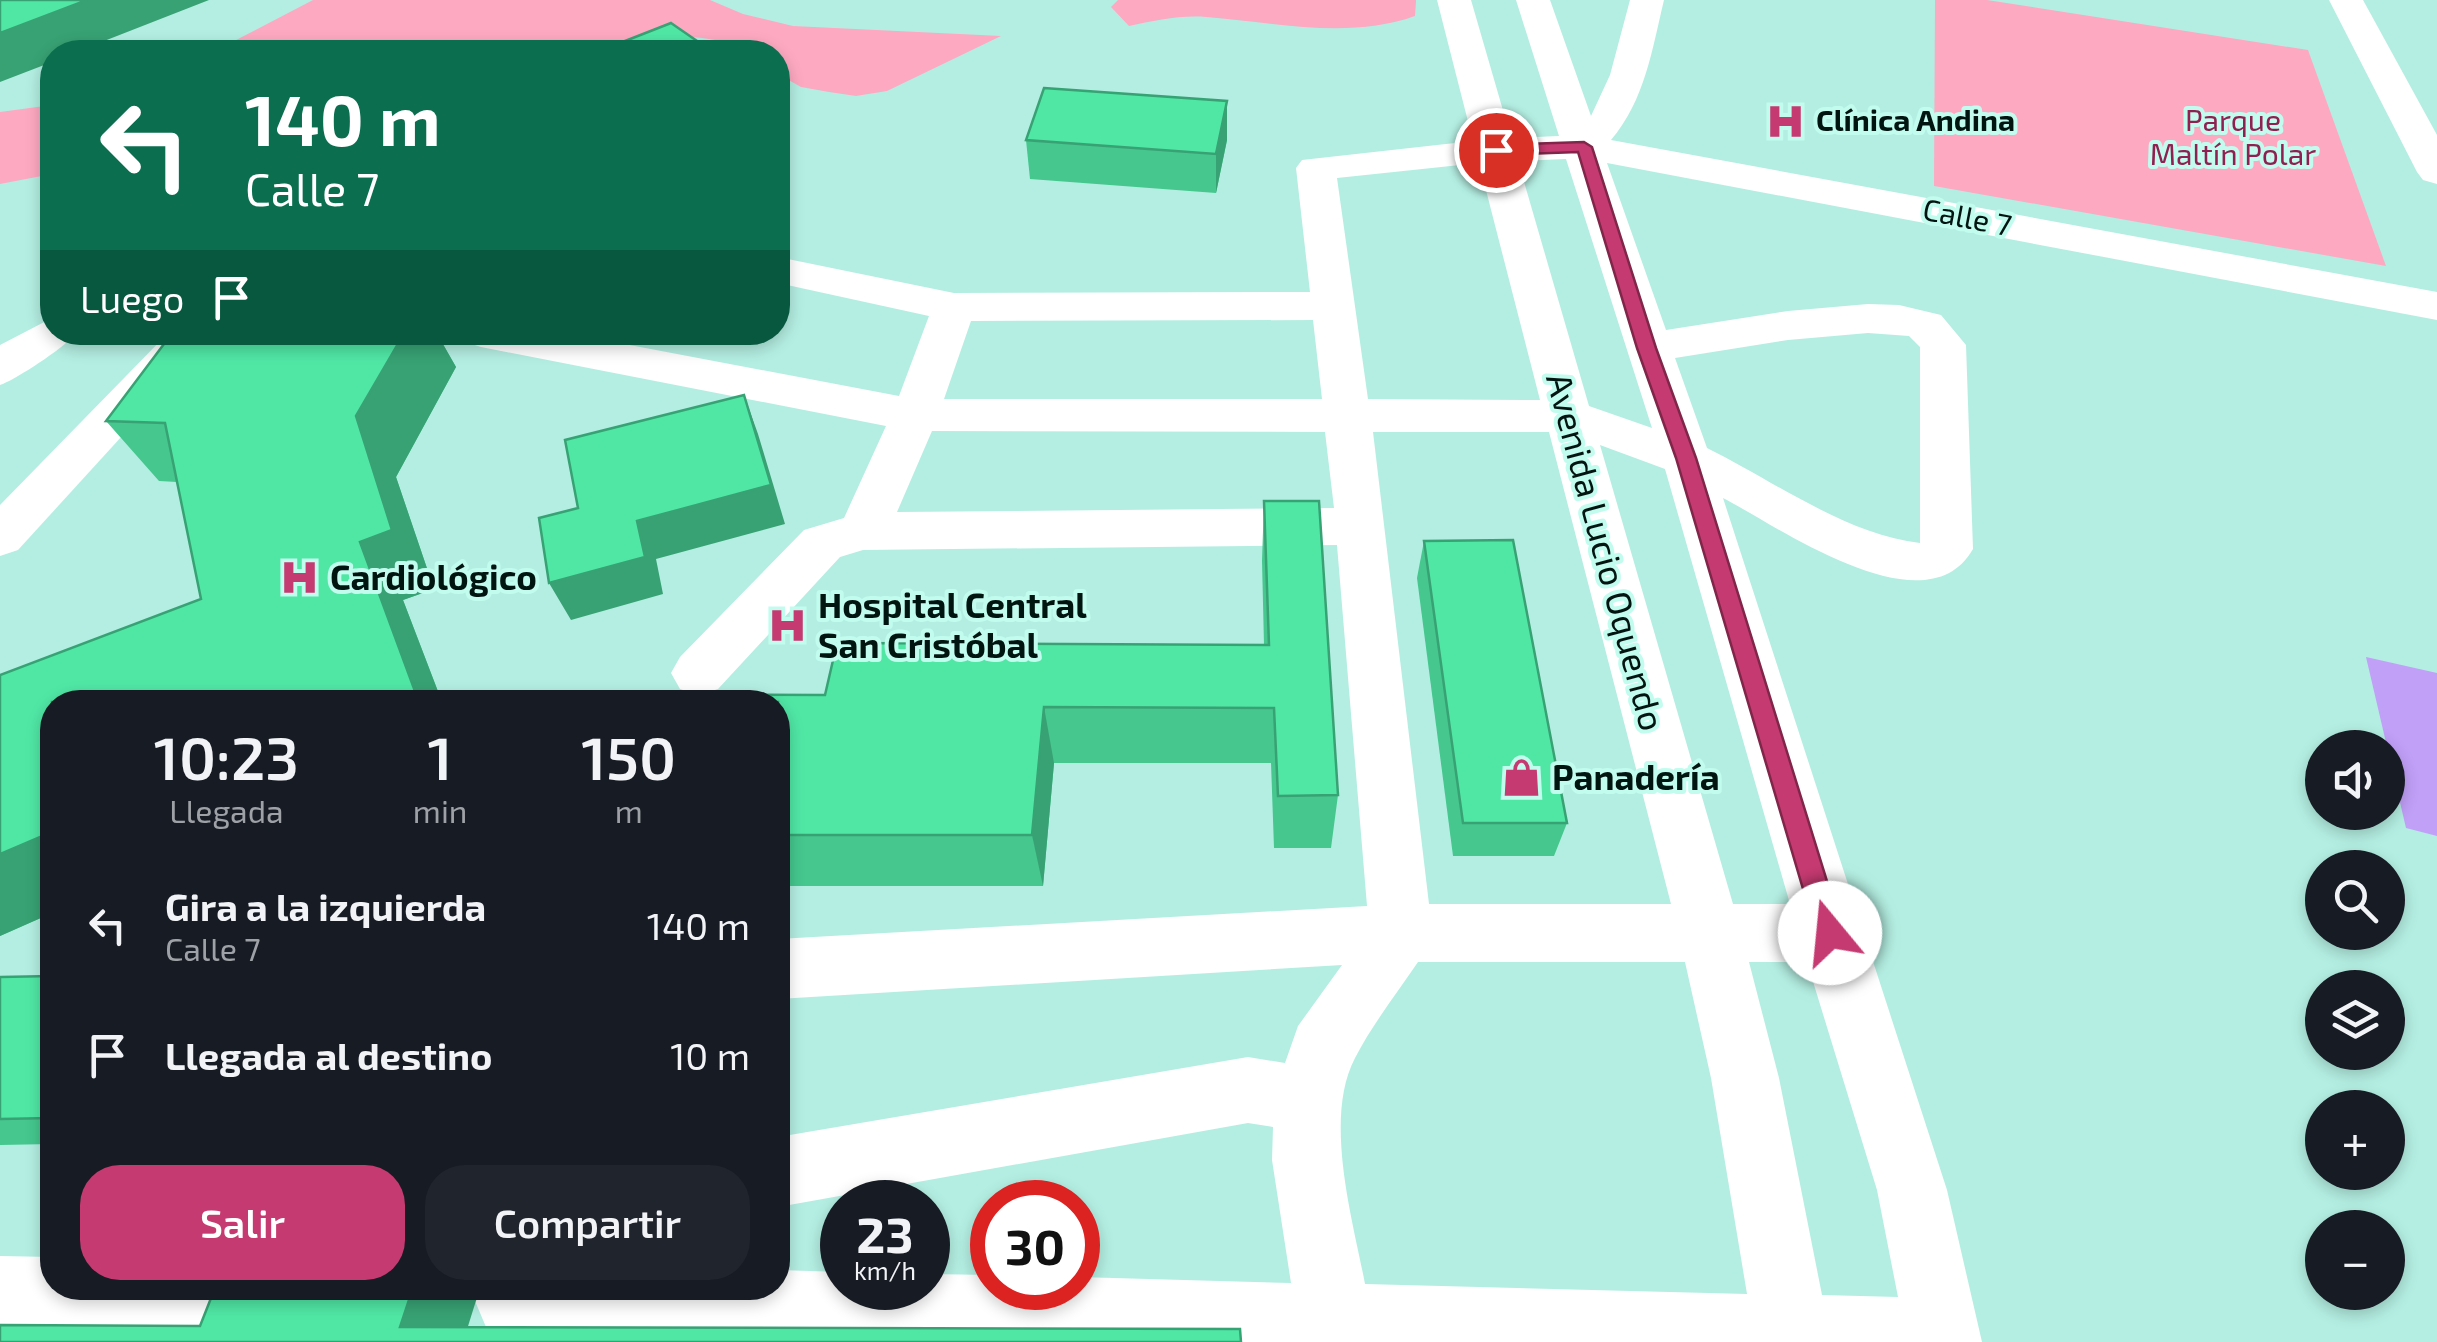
<!DOCTYPE html>
<html lang="es">
<head>
<meta charset="utf-8">
<style>
	:root { --surface:#171b24; --page:#20242c; --text:#f1f3f6; --muted:#9ea1a6; --accent:#c53a71 }
	body { margin:0; font-family:"Exo 2",sans-serif; background:var(--page); color:var(--text); height:100vh; display:flex; flex-direction:column; font-size:38px; white-space:nowrap }
	* { box-sizing:border-box; margin:0 }
	p { font-size:32px; color:var(--muted) }
	.icon { flex:none; width:55px; height:55px; fill:none; stroke:currentColor; stroke-width:2; stroke-linecap:round; stroke-linejoin:round }
	.map { position:relative; flex:1; overflow:hidden }
	.drawer { position:absolute; left:40px; top:690px; width:750px; height:610px; display:flex; flex-direction:column; background:var(--surface); border-radius:40px; box-shadow:0 5px 15px #0003 }
	.drawer>* { flex:none }
	.hud { position:absolute; left:40px; top:40px; width:750px; height:305px; border-radius:40px; box-shadow:0 5px 15px #0003; background:#0b6e4f; color:#fff; overflow:hidden }
	.tools { position:absolute; left:2305px; top:730px; display:grid; gap:20px }
	.tools a { display:grid; place-items:center; width:100px; height:100px; border-radius:50%; background:var(--surface); box-shadow:0 5px 15px #0003; font-size:50px }
	.speed { position:absolute; left:820px; top:1180px; display:flex; gap:20px; font-size:50px; font-weight:700; text-align:center }
	.speed>* { display:grid; place-content:center; width:130px; height:130px; border-radius:50%; background:var(--surface); box-shadow:0 5px 15px #0003; line-height:1 }
	.speed small { font-size:25px; font-weight:400 }
	.speed .limit { border:15px solid #d22; background:#fff; color:#111 }
	.pin { position:absolute; display:grid; place-items:center; width:85px; height:85px; color:#fff; margin:-42px; border:5px solid #fff; border-radius:50%; box-shadow:0 2px 10px #0007 }
	.me { position:absolute; width:110px; margin:-55px; rotate:343deg; stroke-linejoin:round; filter:drop-shadow(0 0 8px #0008) }
	.turn { display:flex; align-items:center; gap:35px; height:210px; padding:0 40px; font-size:45px }
	.turn .icon { width:130px; height:130px; stroke-width:2.5 }
	.turn b { display:block; font-size:70px; line-height:85px }
	.then { display:flex; align-items:center; height:95px; padding:0 40px; background:#0003; gap:20px; font-size:38px }
	.eta { display:flex; justify-content:space-evenly; align-items:center; height:170px; text-align:center }
	.eta b { font-size:60px; font-weight:600; line-height:70px }
	.primary-button { display:flex; gap:20px; margin-top:auto; padding:20px 40px }
	.primary-button a { flex:1; height:115px; border-radius:40px; background:var(--accent); color:#fff; font-size:40px; font-weight:600; line-height:115px; text-align:center }
	.primary-button a+a { background:var(--page); color:var(--text) }
	ul { padding:0; list-style:none }
	li { display:flex; align-items:center; gap:30px; height:130px; padding:0 40px }
	li div { flex:1 }
	li b { display:block; font-size:38px }
	li em { font-style:normal }
	.map>svg:first-child { display:block }
</style>
</head>
<body>
<div class="map">
<svg width="2437" height="1342" viewBox="0 0 2437 1342">
	<rect width="100%" height="100%" fill="#b4eee2"/>
	<g fill="#fda9c2">
		<path d="M313,0H710L743,14L793,26L1001,36L887,91L856,96L829,92L801,87L778,74V52C752,52 734,43 709,39C665,32 620,39 577,52H213Z"/>
		<path d="M1118,0H1416V2L1415,16C1348,40 1274,22 1206,17C1180,15 1154,21 1129,26L1111,7Z"/>
		<path d="M1935,0H1987L2308,50L2386,266L1934,186Z"/>
		<path d="M52,105V174L0,184V112Z"/>
	</g>
	<path fill="#c1a0f8" d="M2366,657L2437,673V836L2406,828Z"/>
	<g fill="none" stroke-linecap="round" stroke-linejoin="round">
		<g fill="#fff" fill-rule="evenodd">
			<path d="M1437,0H1471L1511,138L1559,136L1516,0H1550L1591,116L1610,75L1630,0H1664C1652,50 1645,100 1611,140L2437,292V320L1607,163L1666,330L1788,311L1868,304L1899,305L1941,315L1966,345L1973,549C1926,632 1779,527 1723,498L1947,1190L1982,1342H671L512,1338L486,1327L475,1301L481,1288H778V1270L842,1272V1288H928V1274L992,1275V1288H1078V1277L1291,1283L1272,1160L1273,1127L1248,1123L778,1207V1137L1248,1057L1285,1063L1298,1026L1342,965L778,999V939L1367,906L1337,545L863,550L840,557L718,689L699,695L680,689L671,673L680,657L804,530L844,518L886,426L481,347L465,342L459,332H561L899,396L929,316L778,283V257L954,293L1310,292L1296,168L1302,160L1473,141ZM1566,159L1652,428L1589,406L1518,161ZM1479,163L1540,400L1368,399L1337,178ZM1313,320L1322,399H944L971,321ZM1868,333L1909,336L1920,347V543C1847,535 1772,480 1707,448L1675,358L1788,340ZM932,431L1325,432L1334,508L897,512ZM1373,432H1549L1671,904H1429ZM1600,445L1665,469L1790,904H1733ZM1418,962H1685L1711,1078L1747,1294L1365,1284C1353,1220 1323,1119 1355,1058C1372,1025 1397,993 1418,962ZM1749,962H1807L1877,1190L1898,1297L1822,1295L1779,1078Z"/>
			<path d="M2329,0H2363L2437,135V184L2423,180L2417,172Z"/>
			<path d="M52,318V332H77C70,344 14,381 0,385V345Z"/>
			<path d="M169,332H217L18,550L0,556V505Z"/>
			<path d="M0,1256L52,1257V1288H290L294,1297L283,1323L257,1334L0,1330Z"/>
		</g>
	</g>
	<g fill="#45c78e">
		<path d="M1026,140H1227L1216,193L1030,179Z"/>
		<path d="M173,332H436L456,367L396,477L434,589L403,600L439,694L825,695L1264,645L1262,561L1264,501L1338,795L1331,848H1274L1271,763H1054L1043,886H778V702H52V913L0,936V675L201,599L177,482L159,481L106,421Z"/>
		<path d="M1424,541L1567,823L1554,856H1453L1417,578Z"/>
		<path d="M52,976V1144L0,1145V977Z"/>
	</g>
	<g fill="#38a274">
		<path d="M87,0H209L76,52H52V62L0,82V33Z"/>
		<path d="M1227,101V140L1216,193V154Z"/>
		<path d="M405,332H436L456,367L396,477L434,589L403,600L442,702L416,694L360,542L356,416Z"/>
		<path d="M744,395L758,434L785,524L656,559L663,594L571,620L549,583L637,521Z"/>
		<path d="M1044,707L1054,763L1043,886L1032,835Z"/>
		<path d="M52,832V913L0,936V854Z"/>
		<path d="M413,1288H480L463,1342L400,1327Z"/>
	</g>
	<g fill="#50e7a5" stroke="#38a274" stroke-width="2.5">
		<path d="M0,0H87L0,33Z"/>
		<path d="M671,23L713,52H597Z"/>
		<path d="M1044,88L1227,101L1216,154L1026,140Z"/>
		<path d="M173,332H405L356,416L392,530L360,542L416,694L825,695L837,643L1269,645L1264,501H1319L1338,795L1278,796L1274,708L1044,707L1032,835H778V702H52V832L0,854V675L201,599L165,423L106,421Z"/>
		<path d="M744,395L771,485L637,521L645,557L549,583L539,518L578,508L565,440Z"/>
		<path d="M1513,540L1567,823H1463L1424,541Z"/>
		<path d="M52,976V1118L0,1119V977Z"/>
		<path d="M215,1288H413L400,1327L1240,1329L1241,1342H0V1325L200,1326Z"/>
	</g>
	<path fill="#c53a71" stroke="#802649" stroke-width="2.5" d="M1584,142L1592,147L1656,348L1696,458L1843,933L1839,941L1830,945L1820,941L1816,933L1676,458L1637,348L1578,152L1496,155L1488,150L1496,145Z"/>
	<defs>
		<symbol id="hospital-bare" viewBox="-9 -9 18 18"><path d="M-5-5h3v3.5h4V-5h3V5h-3V1.5h-4V5h-3Z" fill="#c53a71" stroke="#c1fcef" stroke-width="2.5" paint-order="stroke"/></symbol>
		<symbol id="shop-bare" viewBox="-9 -9 18 18"><path d="M-5-2.5h2.3a2.7 3.5 0 0 1 5.4 0H5L5.5 6h-11ZM-1.5-2.5h3a1.5 2.3 0 0 0-3 0Z" fill="#c53a71" stroke="#c1fcef" stroke-width="2.5" paint-order="stroke"/></symbol>
	</defs>
	<g fill-rule="evenodd">
		<use href="#hospital-bare" x="1758" y="94" width="55" height="55"/>
		<use href="#hospital-bare" x="272" y="550" width="55" height="55"/>
		<use href="#hospital-bare" x="760" y="598" width="55" height="55"/>
		<use href="#shop-bare" x="1494" y="750" width="55" height="55"/>
	</g>
	<g text-anchor="middle" stroke-width="8" stroke-linejoin="round" paint-order="stroke">
		<g font-size="30" font-weight="bold" fill="#001410" stroke="#c1fcef" text-anchor="start">
			<text x="1816" y="131">Clínica Andina</text>
		</g>
		<g font-size="30" fill="#90204f" stroke="#c1fcef">
			<text x="2233" y="131">Parque<tspan x="2233" dy="34">Maltín Polar</tspan></text>
		</g>
		<g font-size="30" fill="#001410" stroke="#c1fcef">
			<text transform="translate(1967 218) rotate(11)" y="10">Calle 7</text>
		</g>
		<g font-size="35" fill="#001410" stroke="#c1fcef">
			<text transform="translate(1605 552) rotate(75)" y="12">Avenida Lucio Oquendo</text>
		</g>
		<g font-size="35" font-weight="bold" fill="#001410" stroke="#c1fcef" text-anchor="start">
			<text x="330" y="590">Cardiológico</text>
			<text x="818" y="618">Hospital Central<tspan x="818" dy="40">San Cristóbal</tspan></text>
			<text x="1552" y="790">Panadería</text>
		</g>
	</g>
</svg>
<div class="tools">
<a><svg class="icon" aria-label="sound" viewBox="0 0 24 24"><path d="M4 9h4l5-4v14l-5-4H4zM17 9q2 3 0 6"/></svg></a>
<a><svg class="icon" aria-label="search" viewBox="0 0 24 24"><circle cx="10" cy="10" r="6"/><path d="M15 15l6 6"/></svg></a>
<a><svg class="icon" aria-label="layers" viewBox="0 0 24 24"><path d="M12 4l9 5-9 5-9-5zM3 14l9 5 9-5"/></svg></a>
<a>+</a>
<a>−</a>
</div>
<div class="speed"><div>23<small>km/h</small></div><div class="limit">30</div></div>
<div class="pin" style="left:1496px;top:150px;background:#d93025"><svg class="icon" aria-label="arrive" viewBox="0 0 24 24"><path d="M6 21V4h12l-3 4 3 4H6"/></svg></div>
<svg class="me" style="left:1830px;top:933px" viewBox="-20 -20 40 40"><circle r="19" fill="#fff"/><path d="M0-13L10 11 0 6-10 11z" fill="#c53a71"/></svg>
<div class="hud">
<div class="turn"><svg class="icon" aria-label="left" viewBox="0 0 24 24"><path d="M17 20v-9H6M10 6l-5 5 5 5"/></svg><div><b>140 m</b>Calle 7</div></div>
<div class="then">Luego<svg class="icon" aria-label="arrive" viewBox="0 0 24 24"><path d="M6 21V4h12l-3 4 3 4H6"/></svg></div>
</div>
<section class="drawer">
<div class="eta">
<div><b>10:23</b><p>Llegada</p></div>
<div><b>1</b><p>min</p></div>
<div><b>150</b><p>m</p></div>
</div>
<ul>
<li><svg class="icon" aria-label="left" viewBox="0 0 24 24"><path d="M17 20v-9H6M10 6l-5 5 5 5"/></svg><div><b>Gira a la izquierda</b><p>Calle 7</p></div><em>140 m</em></li>
<li><svg class="icon" aria-label="arrive" viewBox="0 0 24 24"><path d="M6 21V4h12l-3 4 3 4H6"/></svg><div><b>Llegada al destino</b></div><em>10 m</em></li>
</ul>
<div class="primary-button"><a>Salir</a><a>Compartir</a></div>
</section>
</div>
</body>
</html>
